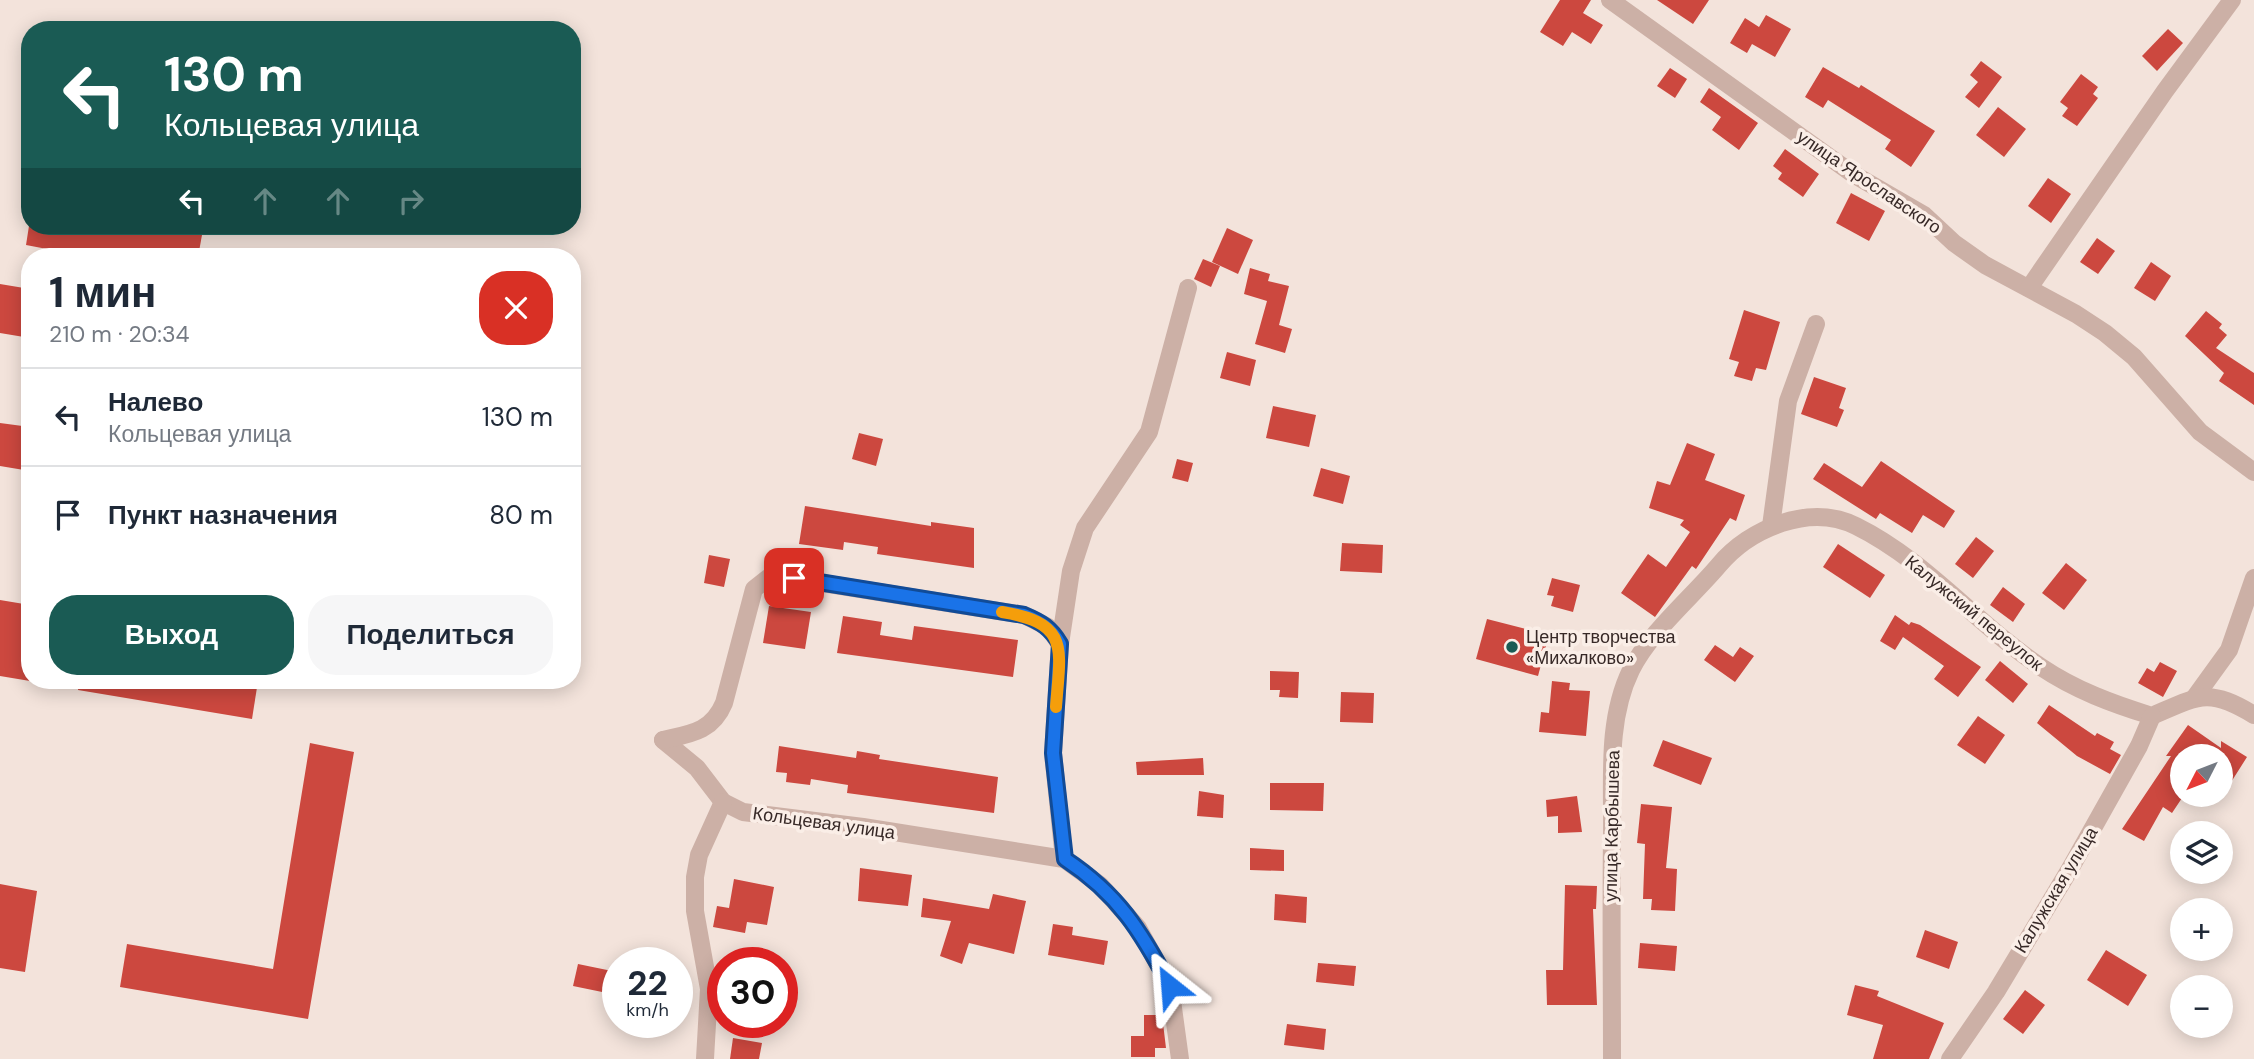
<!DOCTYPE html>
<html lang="ru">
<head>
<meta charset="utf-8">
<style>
	:root { --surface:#fff; --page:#f6f6f7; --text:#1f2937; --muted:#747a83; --line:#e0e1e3; --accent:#1a5b54 }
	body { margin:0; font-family:"DM Sans",sans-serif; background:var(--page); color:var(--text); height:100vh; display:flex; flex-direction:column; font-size:26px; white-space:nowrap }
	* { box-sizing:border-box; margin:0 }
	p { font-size:23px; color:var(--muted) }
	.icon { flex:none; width:38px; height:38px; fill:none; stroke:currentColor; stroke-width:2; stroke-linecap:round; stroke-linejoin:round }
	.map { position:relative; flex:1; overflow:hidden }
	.panel { position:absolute; left:21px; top:248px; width:560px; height:441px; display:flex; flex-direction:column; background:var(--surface); border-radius:28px; box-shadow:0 4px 18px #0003 }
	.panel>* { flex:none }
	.banner { position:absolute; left:21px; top:21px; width:560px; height:214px; border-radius:28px; box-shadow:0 4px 18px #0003; background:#1a5b54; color:#fff; overflow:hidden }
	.needle { width:46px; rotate:228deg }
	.buttons { position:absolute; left:2170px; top:744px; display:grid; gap:14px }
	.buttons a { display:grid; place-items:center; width:63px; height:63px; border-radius:50%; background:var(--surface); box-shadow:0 4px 18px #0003; font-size:35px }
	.speed { position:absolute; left:602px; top:947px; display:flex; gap:14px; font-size:35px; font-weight:700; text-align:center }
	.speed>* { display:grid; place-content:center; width:91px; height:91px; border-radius:50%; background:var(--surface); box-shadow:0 4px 18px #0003; line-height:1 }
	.speed small { font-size:18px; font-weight:400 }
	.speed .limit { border:10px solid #d22; background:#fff; color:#111 }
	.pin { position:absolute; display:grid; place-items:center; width:60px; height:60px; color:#fff; margin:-30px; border-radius:14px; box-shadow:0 4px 10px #0006 }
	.me { position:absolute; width:77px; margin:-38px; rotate:332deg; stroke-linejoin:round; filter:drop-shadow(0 0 5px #0008) }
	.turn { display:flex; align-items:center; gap:24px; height:147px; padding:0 28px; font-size:32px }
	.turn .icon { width:91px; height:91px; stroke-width:2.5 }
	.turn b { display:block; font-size:49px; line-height:60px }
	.lanes { display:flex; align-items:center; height:66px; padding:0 28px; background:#0003; justify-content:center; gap:35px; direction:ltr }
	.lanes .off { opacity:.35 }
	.round { display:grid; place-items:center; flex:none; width:74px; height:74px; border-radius:28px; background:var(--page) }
	.overview { display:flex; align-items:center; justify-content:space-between; height:119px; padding:0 28px }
	h1 { font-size:42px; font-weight:700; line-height:52px }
	.cta { display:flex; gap:14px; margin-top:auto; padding:14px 28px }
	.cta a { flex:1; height:80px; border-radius:28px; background:var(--accent); color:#fff; font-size:28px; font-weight:700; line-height:80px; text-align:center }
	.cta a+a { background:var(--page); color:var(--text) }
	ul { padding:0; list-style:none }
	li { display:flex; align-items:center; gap:21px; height:98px; padding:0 28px; border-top:2px solid var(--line) }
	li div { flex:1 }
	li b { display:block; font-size:26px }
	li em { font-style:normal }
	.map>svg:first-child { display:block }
</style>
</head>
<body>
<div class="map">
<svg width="2254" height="1059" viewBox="0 0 2254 1059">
	<rect width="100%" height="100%" fill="#f3e3db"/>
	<g fill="#cc483f">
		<path d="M1560,0H1591L1583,13L1603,25L1591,44L1572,32L1563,46L1540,32Z"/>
		<path d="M1657,0H1709L1693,24Z"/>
		<path d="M1766,15L1791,29L1775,57L1752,44L1747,53L1730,43L1745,18L1759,27Z"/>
		<path d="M2168,29L2183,43L2157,71L2142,56Z"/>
		<path d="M1981,61L2002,77L1979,108L1965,97L1978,82L1970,75Z"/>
		<path d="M1823,67L1859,88L1861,85L1935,131L1911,167L1885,149L1891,140L1828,100L1823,108L1805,97Z"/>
		<path d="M1670,68L1687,79L1675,98L1657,86Z"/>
		<path d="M2081,74L2098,87L2093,94L2098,98L2077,126L2062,116L2068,108L2060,102Z"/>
		<path d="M1709,88L1758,123L1739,150L1712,130L1721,117L1700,102Z"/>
		<path d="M1998,107L2026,129L2004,157L1976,135Z"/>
		<path d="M1785,149L1819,174L1803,197L1778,179L1782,173L1773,166Z"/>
		<path d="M2048,178L2071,194L2051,223L2028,206Z"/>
		<path d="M1851,193L1885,211L1869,241L1836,223Z"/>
		<path d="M29,226H149L202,235L198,257H89L26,245Z"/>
		<path d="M1227,228L1253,240L1238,274L1212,262Z"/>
		<path d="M2097,238L2115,251L2098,274L2080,262Z"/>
		<path d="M1203,259L1220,266L1211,287L1194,279Z"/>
		<path d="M2151,262L2171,276L2155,301L2134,288Z"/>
		<path d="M1250,268L1270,274L1268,281L1289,286L1279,325L1292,329L1285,353L1255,344L1267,301L1244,294Z"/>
		<path d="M0,284L30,289V338L0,333Z"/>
		<path d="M1744,310L1780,322L1766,370L1756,368L1752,381L1734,376L1739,362L1729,359Z"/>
		<path d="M2206,311L2222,324L2219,328L2227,335L2216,348L2254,373V405L2219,381L2224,373L2185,336Z"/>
		<path d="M1227,352L1256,360L1250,386L1220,378Z"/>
		<path d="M1814,377L1846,388L1839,408L1844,410L1837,427L1801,414Z"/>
		<path d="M1273,406L1316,415L1309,447L1266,438Z"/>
		<path d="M0,423L30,427V471L0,466Z"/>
		<path d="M859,433L883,439L876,466L852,459Z"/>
		<path d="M1687,443L1715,454L1705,480L1745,495L1736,521L1730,518L1696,569L1692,566L1655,617L1621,593L1648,554L1666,567L1690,532L1680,525L1684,520L1649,508L1657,481L1670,485Z"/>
		<path d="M1177,459L1193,463L1188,482L1172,478Z"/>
		<path d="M1881,461L1955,511L1944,528L1923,515L1912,533L1880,513L1876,519L1813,479L1824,463L1862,487Z"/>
		<path d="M1321,468L1350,476L1343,504L1313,496Z"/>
		<path d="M805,506L931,526V522L974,528V568L877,554L878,547L844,542L843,550L799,544Z"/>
		<path d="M1976,537L1994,551L1973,578L1955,564Z"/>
		<path d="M1342,543L1383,545L1382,573L1340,571Z"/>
		<path d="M1838,544L1885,575L1870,598L1823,567Z"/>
		<path d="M709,555L730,559L724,587L704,583Z"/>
		<path d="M2066,563L2087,580L2064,610L2042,593Z"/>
		<path d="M1552,578L1580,585L1573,612L1551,606L1554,596L1547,595Z"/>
		<path d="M2003,587L2025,604L2013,622L1990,605Z"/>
		<path d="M0,600L30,605V681L0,676Z"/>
		<path d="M769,606L811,612L805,649L763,643Z"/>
		<path d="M1895,615L1909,625L1911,622L1920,625L1981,667L1958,697L1934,679L1944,666L1903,637L1895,650L1880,641Z"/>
		<path d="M843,616L882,622L880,635L912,640L914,626L1018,640L1013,677L837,653Z"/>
		<path d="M1487,619L1549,635L1538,676L1476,659Z"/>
		<path d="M1715,645L1733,657L1740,647L1754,656L1735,682L1704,660Z"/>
		<path d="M2000,661L2028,684L2013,703L1985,680Z"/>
		<path d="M2160,662L2177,671L2163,697L2138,683L2147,668L2154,672Z"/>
		<path d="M1270,671L1299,672L1298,698L1279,697L1280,690H1270Z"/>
		<path d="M79,681H258L252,719L78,690Z"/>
		<path d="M1552,681L1570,683L1569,690L1590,691L1586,736L1539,732L1541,712L1549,713Z"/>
		<path d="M1341,692L1374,693L1373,723L1340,722Z"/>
		<path d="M2049,705L2095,736L2097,733L2114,742L2110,749L2121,755L2110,774L2077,756L2037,723Z"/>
		<path d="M1978,716L2005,735L1985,764L1957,745Z"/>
		<path d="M2188,725L2221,748V741L2247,757L2221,798V756H2182V798L2172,813L2163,807L2144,841L2122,829L2171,756H2166Z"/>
		<path d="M1663,740L1712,758L1701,785L1653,766Z"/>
		<path d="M310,743L354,752L308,1019L120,987L127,944L273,969Z"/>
		<path d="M779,746L856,758L857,751L880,755L879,759L998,777L994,813L847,793L848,785L811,779L810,785L786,782L787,773L776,772Z"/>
		<path d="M1203,758L1204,775H1137L1136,762Z"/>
		<path d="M1270,783H1324L1323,811L1270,810Z"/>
		<path d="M1199,791L1224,795L1223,818L1197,816Z"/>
		<path d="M1577,796L1582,832L1558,833V816L1547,817L1546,800Z"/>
		<path d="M1641,804L1672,807L1666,868L1677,869L1675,911L1651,910L1652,899H1643L1645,844L1637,843Z"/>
		<path d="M1250,848L1284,850V871L1250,870Z"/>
		<path d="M860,868L912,875L908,906L858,901Z"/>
		<path d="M734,879L774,887L767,925L747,922L745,933L713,927L717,906L729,908Z"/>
		<path d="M0,884L37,891L25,972L0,968Z"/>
		<path d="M1565,885L1597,886L1596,909H1593L1597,1005H1547L1546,970H1563Z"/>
		<path d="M993,894L1026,901L1014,954L969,943L962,964L940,956L951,921L921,917L923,898L989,909Z"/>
		<path d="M1275,894L1307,897L1306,923L1274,920Z"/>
		<path d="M1053,924L1073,927L1072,935L1108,941L1104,965L1048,955Z"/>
		<path d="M1925,930L1958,942L1949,969L1916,957Z"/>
		<path d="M1640,943L1677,946L1675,971L1638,968Z"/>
		<path d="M2106,950L2147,975L2128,1006L2087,980Z"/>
		<path d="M1318,963L1356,966L1354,986L1316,982Z"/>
		<path d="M578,964L612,971L607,993L573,986Z"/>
		<path d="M1855,985L1879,991L1877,996L1944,1023L1929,1059H1873L1883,1025L1847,1015Z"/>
		<path d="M2025,990L2045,1005L2023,1034L2003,1019Z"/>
		<path d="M1144,1015H1162L1166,1048H1155V1057H1131V1036H1144Z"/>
		<path d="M1287,1024L1326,1029L1324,1050L1284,1045Z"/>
		<path d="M733,1038L762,1043L759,1059H730Z"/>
	</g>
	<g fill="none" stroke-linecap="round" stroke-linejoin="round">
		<g stroke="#ccb0a6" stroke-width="18">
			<path d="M1610,0L1853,174L1924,215L1954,243L1985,265L2076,314L2105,333L2134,357L2200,432L2254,472"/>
			<path d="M2029,288L2165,91L2232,0"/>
			<path d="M1771,526L1788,401L1816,324"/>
			<path d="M2195,697L2229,650L2254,578"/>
			<path d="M663,740L697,768L723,802L743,812L863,827L1064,859L1100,885L1138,928L1170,986L1180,1059"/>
			<path d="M663,740C690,734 712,732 724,703L754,589L772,575L1024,615L1048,627L1060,644"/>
			<path d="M1064,859L1053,753L1060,644L1071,571L1085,528L1149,432L1188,288"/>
			<path d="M705,1059L709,989L695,911V877L699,855L723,802"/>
			<path d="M1612,1059C1612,985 1611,911 1612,837C1613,782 1606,721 1631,670C1649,633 1692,597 1719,565C1750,528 1810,503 1856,526C1927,561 1976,624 2041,667C2075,690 2113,704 2152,716C2198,696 2208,687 2254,715"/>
			<path d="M1950,1059L1996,992L2070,869L2139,746L2152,716"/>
		</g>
	</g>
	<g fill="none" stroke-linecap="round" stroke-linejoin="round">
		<defs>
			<path id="route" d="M794,578L1024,615C1041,622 1051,628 1060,644L1053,753L1065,859C1118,894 1141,931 1170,986"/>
		</defs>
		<use href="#route" stroke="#114b97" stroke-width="18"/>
		<use href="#route" stroke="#1a73e8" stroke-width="12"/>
		<path stroke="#f59e0b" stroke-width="12" d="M1002,612C1071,623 1060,650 1056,707"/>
	</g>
	<circle fill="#1a5b54" stroke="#faeee7" stroke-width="2.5" cx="1512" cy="647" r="7"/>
	<g text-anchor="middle" stroke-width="7" stroke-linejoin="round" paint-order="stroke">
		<g font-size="18" fill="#372927" stroke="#faeee7">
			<text transform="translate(1869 182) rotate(34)" y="6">улица Ярославского</text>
			<text transform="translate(1974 613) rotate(39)" y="6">Калужский переулок</text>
			<text transform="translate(824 823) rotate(8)" y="6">Кольцевая улица</text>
			<text transform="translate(1612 826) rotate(-89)" y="6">улица Карбышева</text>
			<text transform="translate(2056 890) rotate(-59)" y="6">Калужская улица</text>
		</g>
		<g font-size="18" fill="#372927" stroke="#faeee7" text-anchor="start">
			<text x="1526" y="643">Центр творчества<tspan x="1526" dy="21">«Михалково»</tspan></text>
		</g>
	</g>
</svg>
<div class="buttons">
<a><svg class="needle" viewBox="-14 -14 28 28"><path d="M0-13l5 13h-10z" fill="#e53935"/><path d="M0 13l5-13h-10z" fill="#747a83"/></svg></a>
<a><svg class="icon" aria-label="layers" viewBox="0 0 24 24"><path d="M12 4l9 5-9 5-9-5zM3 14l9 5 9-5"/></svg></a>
<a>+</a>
<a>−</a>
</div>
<div class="speed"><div>22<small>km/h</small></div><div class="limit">30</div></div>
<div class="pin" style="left:794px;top:578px;background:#d93025"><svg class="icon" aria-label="arrive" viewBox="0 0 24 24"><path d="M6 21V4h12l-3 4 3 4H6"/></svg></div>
<svg class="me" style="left:1170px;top:986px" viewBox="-20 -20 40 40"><path d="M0-17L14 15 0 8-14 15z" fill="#1a73e8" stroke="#fff" stroke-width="4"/></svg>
<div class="banner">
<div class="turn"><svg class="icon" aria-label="left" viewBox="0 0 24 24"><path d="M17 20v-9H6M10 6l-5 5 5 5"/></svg><div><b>130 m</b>Кольцевая улица</div></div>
<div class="lanes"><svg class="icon" aria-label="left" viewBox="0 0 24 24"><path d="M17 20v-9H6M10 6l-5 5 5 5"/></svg><svg class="icon off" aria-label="ahead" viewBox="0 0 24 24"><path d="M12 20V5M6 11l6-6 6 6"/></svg><svg class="icon off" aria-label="ahead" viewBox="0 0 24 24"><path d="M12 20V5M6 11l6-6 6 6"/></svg><svg class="icon off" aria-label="right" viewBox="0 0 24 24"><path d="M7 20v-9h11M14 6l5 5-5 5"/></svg></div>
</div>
<section class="panel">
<div class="overview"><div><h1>1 мин</h1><p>210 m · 20:34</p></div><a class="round" style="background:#d93025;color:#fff"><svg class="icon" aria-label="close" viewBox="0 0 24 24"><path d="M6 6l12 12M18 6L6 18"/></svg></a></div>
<ul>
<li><svg class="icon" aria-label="left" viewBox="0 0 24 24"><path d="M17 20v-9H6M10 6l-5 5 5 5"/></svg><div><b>Налево</b><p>Кольцевая улица</p></div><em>130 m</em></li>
<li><svg class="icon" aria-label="arrive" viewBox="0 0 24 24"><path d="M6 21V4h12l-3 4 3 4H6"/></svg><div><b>Пункт назначения</b></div><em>80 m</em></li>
</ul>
<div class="cta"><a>Выход</a><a>Поделиться</a></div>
</section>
</div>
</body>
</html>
